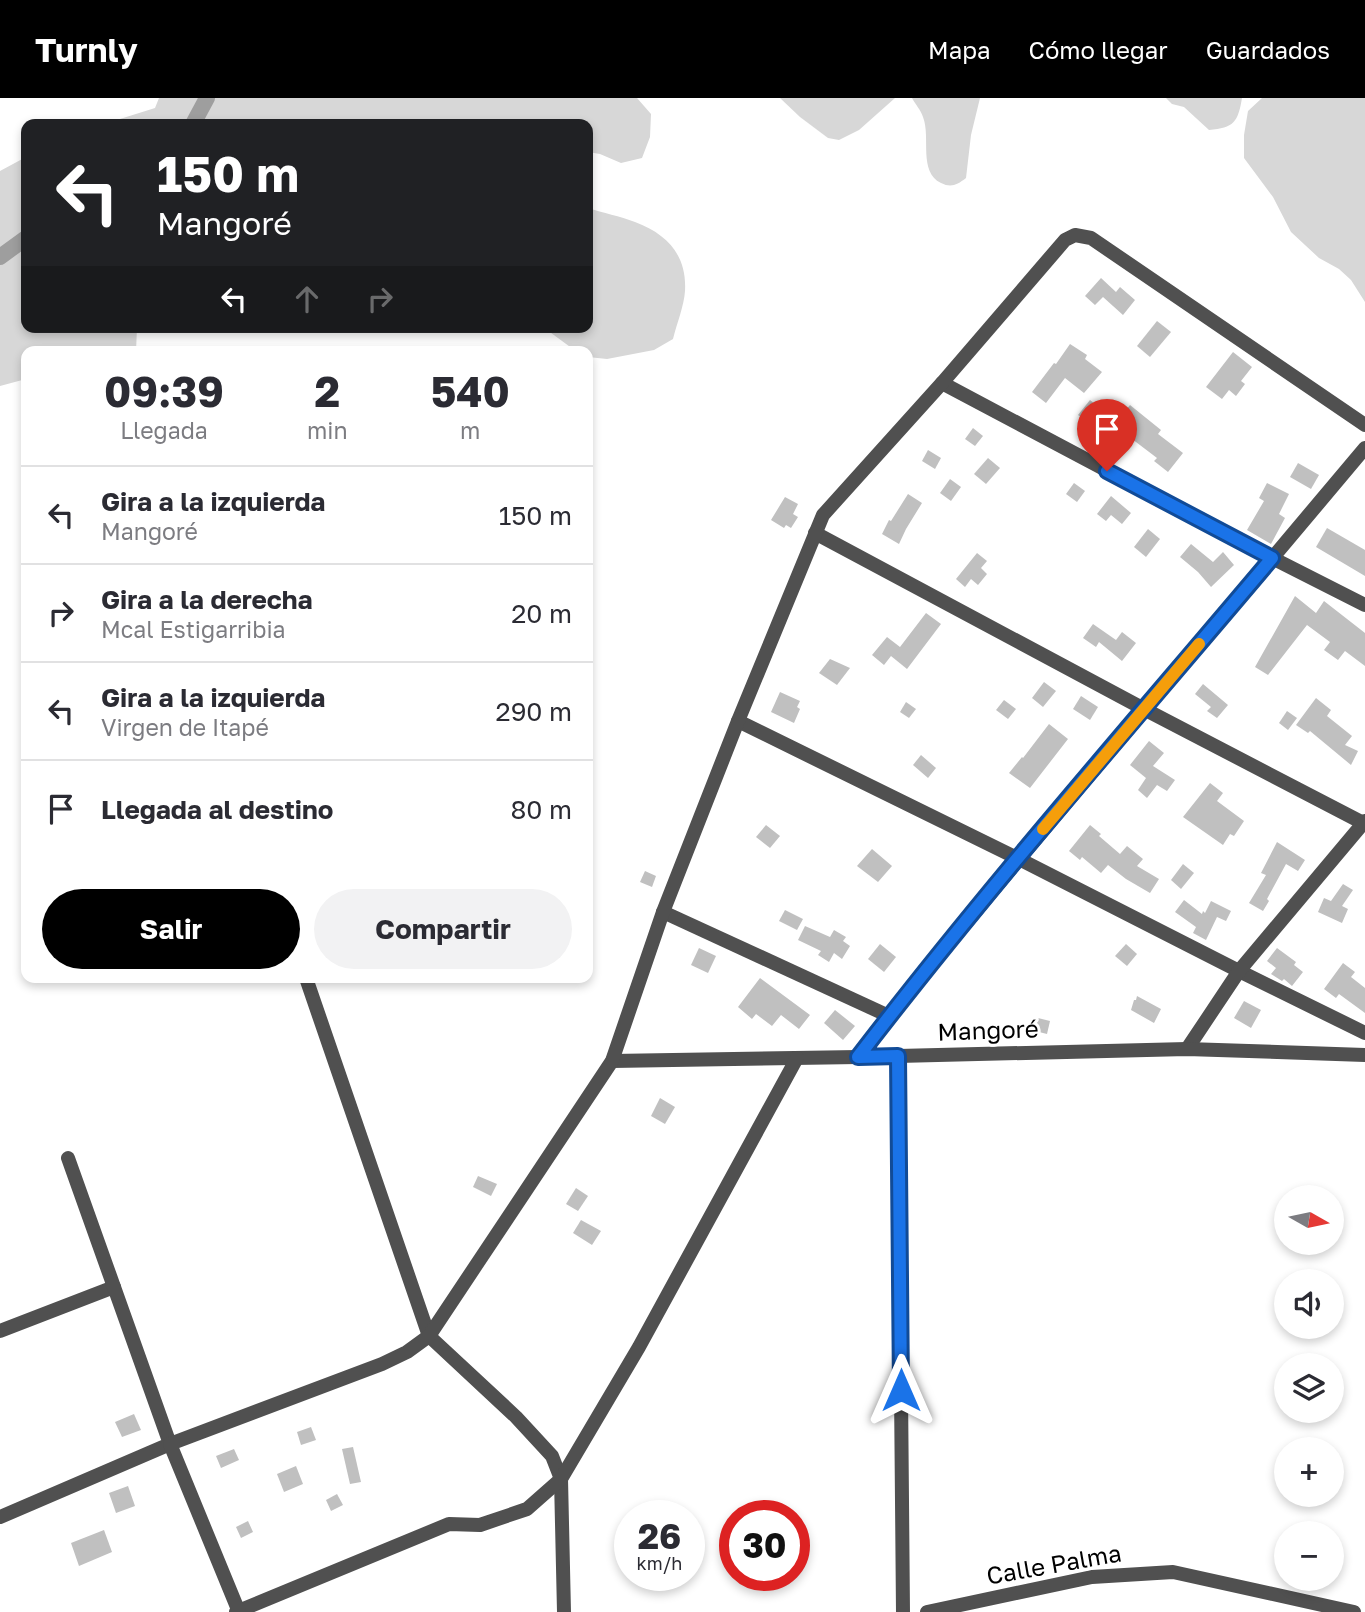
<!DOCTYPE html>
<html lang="es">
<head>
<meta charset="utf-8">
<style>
	:root { --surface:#fff; --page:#f2f2f3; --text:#2b2b33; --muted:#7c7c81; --line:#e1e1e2; --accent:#000 }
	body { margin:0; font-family:"Golos Text",sans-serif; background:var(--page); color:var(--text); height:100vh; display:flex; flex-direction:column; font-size:26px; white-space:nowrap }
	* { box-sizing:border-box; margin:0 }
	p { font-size:23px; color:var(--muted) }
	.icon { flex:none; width:38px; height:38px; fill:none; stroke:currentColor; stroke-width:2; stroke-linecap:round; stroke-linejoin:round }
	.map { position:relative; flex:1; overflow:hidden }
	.sheet { position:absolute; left:21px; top:248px; width:572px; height:637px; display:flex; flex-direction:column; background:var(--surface); border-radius:14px; box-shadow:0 4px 10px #0003 }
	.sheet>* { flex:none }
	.guide { position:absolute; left:21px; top:21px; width:572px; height:214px; border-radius:14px; box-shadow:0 4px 10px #0003; background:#202124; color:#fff; overflow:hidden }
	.needle { width:46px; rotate:99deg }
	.controls { position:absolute; left:1274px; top:1087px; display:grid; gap:14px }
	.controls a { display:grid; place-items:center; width:70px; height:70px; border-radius:50%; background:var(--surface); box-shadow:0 4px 10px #0003; font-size:35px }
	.speed { position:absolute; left:614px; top:1402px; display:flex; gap:14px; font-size:35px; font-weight:700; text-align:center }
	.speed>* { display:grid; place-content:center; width:91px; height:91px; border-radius:50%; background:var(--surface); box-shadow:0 4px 10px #0003; line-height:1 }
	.speed small { font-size:18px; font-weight:400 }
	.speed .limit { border:10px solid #d22; background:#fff; color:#111 }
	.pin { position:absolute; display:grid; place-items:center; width:60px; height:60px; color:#fff; margin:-72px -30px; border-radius:50% 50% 50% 0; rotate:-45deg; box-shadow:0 0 7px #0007 }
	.pin .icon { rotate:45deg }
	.me { position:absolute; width:77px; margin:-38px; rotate:0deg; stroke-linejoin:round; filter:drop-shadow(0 0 5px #0008) }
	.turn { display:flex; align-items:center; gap:24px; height:147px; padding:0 21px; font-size:32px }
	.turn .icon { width:91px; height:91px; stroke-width:2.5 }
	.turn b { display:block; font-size:49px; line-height:60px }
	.lanes { display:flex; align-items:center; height:66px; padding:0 21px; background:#0003; justify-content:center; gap:35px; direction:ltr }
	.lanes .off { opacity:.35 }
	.eta { display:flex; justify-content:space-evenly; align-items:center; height:119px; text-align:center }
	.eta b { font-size:42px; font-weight:700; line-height:49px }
	.action { display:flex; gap:14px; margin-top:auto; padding:14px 21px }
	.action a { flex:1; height:80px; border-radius:42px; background:var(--accent); color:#fff; font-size:28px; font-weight:700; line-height:80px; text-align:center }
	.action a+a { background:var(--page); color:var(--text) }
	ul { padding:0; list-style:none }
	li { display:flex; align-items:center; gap:21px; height:98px; padding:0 21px; border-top:2px solid var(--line) }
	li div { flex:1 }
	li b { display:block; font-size:26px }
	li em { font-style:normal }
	header { display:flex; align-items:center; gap:42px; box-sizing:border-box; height:98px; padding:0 35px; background:var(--accent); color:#fff }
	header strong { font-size:33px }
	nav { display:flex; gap:38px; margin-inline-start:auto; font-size:24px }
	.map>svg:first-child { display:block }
</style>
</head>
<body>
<header>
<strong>Turnly</strong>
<nav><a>Mapa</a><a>Cómo llegar</a><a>Guardados</a></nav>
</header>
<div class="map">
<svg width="1365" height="1514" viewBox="0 0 1365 1514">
	<rect width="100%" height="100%" fill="#fff"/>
	<g fill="#d7d7d7">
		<path d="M159,0H637L651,16L650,39L642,60L621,65L600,56L588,54V26H104L155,10Z"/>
		<path d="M780,0H895L859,32L839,42L828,40L800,19Z"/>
		<path d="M912,0H980L971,37L966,80C957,87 951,90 941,85C918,74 931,39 923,19C921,12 915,6 912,0Z"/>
		<path d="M1166,0H1242C1238,24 1234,30 1209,32L1184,9L1172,6Z"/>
		<path d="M1262,0H1365V204L1351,182L1339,171L1319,160L1291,134L1273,99L1244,60V37L1248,13Z"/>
		<path d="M26,59V229H137L136,254H26V281L0,288V73Z"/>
		<path d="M588,110C603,115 620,118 635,124C667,136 687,157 685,193C684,208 677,225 673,241L654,252L607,261L588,259V254H577L543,229H588Z"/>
	</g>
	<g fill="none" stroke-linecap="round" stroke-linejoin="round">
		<g stroke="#9e9e9e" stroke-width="16">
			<path d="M193,26L207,0"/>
			<path d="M0,159L26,140"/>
		</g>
	</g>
	<g fill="#c0c0c0">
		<path d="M1101,180L1116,194L1120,189L1135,202L1123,217L1103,199L1095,207L1085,198Z"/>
		<path d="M1157,223L1171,234L1150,259L1137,248Z"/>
		<path d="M1070,246L1087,257L1085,261L1102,274L1084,295L1065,280L1046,305L1032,294L1054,265L1056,266Z"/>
		<path d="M1233,254L1252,269L1241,283L1245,286L1236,298L1229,292L1222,301L1206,289Z"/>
		<path d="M1090,302L1101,311L1090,326L1078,317Z"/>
		<path d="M1130,307L1161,332L1158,336L1183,355L1168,374L1154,363L1157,360L1132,341L1136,335L1119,321Z"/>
		<path d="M973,330L983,338L975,348L965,341Z"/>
		<path d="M928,352L941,360L935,371L922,363Z"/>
		<path d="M988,360L1000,370L986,386L974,376Z"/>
		<path d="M1298,365L1319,377L1311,391L1290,379Z"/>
		<path d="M950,381L961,389L951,403L940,395Z"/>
		<path d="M1074,385L1085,393L1077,404L1066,396Z"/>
		<path d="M1267,385L1289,396L1279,416L1285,420L1271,446L1247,432L1264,403L1259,400Z"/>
		<path d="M908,396L922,405L906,431L899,446L882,436L889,422L891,423Z"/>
		<path d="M1111,398L1131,415L1122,426L1111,417L1106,423L1097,416Z"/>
		<path d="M785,399L798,406L793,416L798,419L791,430L786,427L784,430L771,422Z"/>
		<path d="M1327,430L1365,452V478L1316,449Z"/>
		<path d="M1148,431L1160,441L1146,459L1134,449Z"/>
		<path d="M1191,446L1213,464L1223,454L1234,467L1211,489L1198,474L1180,459Z"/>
		<path d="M977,455L987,463L981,470L987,476L978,487L971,481L965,489L956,481Z"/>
		<path d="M1295,498L1316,515L1324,503L1365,535V568L1345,553L1338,562L1324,552L1330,544L1307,527L1268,577L1255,569Z"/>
		<path d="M926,515L941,526L907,571L891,558L884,567L872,557L887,539L900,549Z"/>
		<path d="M1093,526L1116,542L1122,534L1136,545L1122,563L1099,544L1096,549L1083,540Z"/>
		<path d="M830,561L850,570L837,587L819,575Z"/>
		<path d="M1044,584L1056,593L1043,609L1032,600Z"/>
		<path d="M1203,586L1228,607L1217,620L1207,613L1211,609L1195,596Z"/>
		<path d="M780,594L800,603L797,609L800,611L794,625L771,614Z"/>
		<path d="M1081,598L1098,609L1090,622L1073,611Z"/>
		<path d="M1316,600L1331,612L1327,618L1352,638L1345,647L1358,653L1351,667L1310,633L1308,635L1296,627Z"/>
		<path d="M1004,602L1016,611L1008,621L996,612Z"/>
		<path d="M906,604L916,611L909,620L900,614Z"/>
		<path d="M1287,613L1297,620L1288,632L1279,625Z"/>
		<path d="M1049,626L1068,641L1030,690L1009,675L1022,659L1023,660Z"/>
		<path d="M1149,643L1164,655L1153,668L1175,682L1167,693L1157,687L1147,700L1138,692L1146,680L1130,667Z"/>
		<path d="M921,657L936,670L928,680L913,667Z"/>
		<path d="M1210,685L1223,695L1217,703L1244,723L1234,738L1230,736L1223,747L1183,719Z"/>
		<path d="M766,727L780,738L770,750L756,739Z"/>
		<path d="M1090,727L1101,736L1099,738L1120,756L1127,748L1143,761L1137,768L1159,781L1150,795L1126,781L1108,767L1101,775L1082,759L1080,762L1069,753Z"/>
		<path d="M1277,744L1305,762L1298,773L1286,766L1267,801L1269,803L1263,813L1249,805L1266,777L1261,775Z"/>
		<path d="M872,751L892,768L878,784L857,768Z"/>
		<path d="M1183,766L1194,775L1181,791L1171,782Z"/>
		<path d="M645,773L656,778L652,789L640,784Z"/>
		<path d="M1343,786L1353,792L1342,808L1348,811L1342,825L1318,814L1324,800L1331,803Z"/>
		<path d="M1184,802L1202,816L1203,813L1205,815L1211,803L1231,813L1226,823L1217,819L1206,842L1193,835L1196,829L1175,814Z"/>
		<path d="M785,812L803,821L797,832L779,823Z"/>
		<path d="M805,828L830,839L834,832L846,839L843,843L850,848L842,861L834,855L829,864L818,857L821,853L798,842Z"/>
		<path d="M880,846L896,859L884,874L868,861Z"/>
		<path d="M1126,846L1137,856L1127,868L1115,858Z"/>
		<path d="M699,850L716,858L708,875L691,867Z"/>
		<path d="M1277,850L1296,864L1294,867L1303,874L1292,888L1284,881L1282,883L1271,876L1276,870L1267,863Z"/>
		<path d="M1343,865L1355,874L1351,879L1365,890V915L1339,896L1336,900L1324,891Z"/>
		<path d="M760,880L810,917L799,931L781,917L772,928L756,916L752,921L738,909Z"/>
		<path d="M1137,898L1161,911L1154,925L1131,912L1134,902H1136Z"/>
		<path d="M1244,903L1261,912L1251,930L1234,920Z"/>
		<path d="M835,912L855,928L843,942L824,925Z"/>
		<path d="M1034,919L1050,923L1047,936L1031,932Z"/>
		<path d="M660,1000L675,1009L665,1026L651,1018Z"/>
		<path d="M478,1078L497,1086L491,1098L473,1089Z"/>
		<path d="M576,1090L588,1098L578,1113L566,1106Z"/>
		<path d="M581,1122L601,1133L592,1147L573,1135Z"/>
		<path d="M134,1316L141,1332L122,1339L115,1324Z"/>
		<path d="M311,1329L316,1342L301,1347L297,1334Z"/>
		<path d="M353,1349L361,1384L350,1386L342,1351Z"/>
		<path d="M234,1351L239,1362L221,1370L216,1358Z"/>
		<path d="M296,1368L303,1386L284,1394L277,1376Z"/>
		<path d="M128,1388L135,1408L116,1415L109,1395Z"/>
		<path d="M337,1396L343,1407L331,1413L326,1402Z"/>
		<path d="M248,1423L253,1434L241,1440L236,1429Z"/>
		<path d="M104,1432L112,1454L79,1468L71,1445Z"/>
	</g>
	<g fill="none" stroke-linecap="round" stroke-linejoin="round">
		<g stroke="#505050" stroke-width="14">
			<path d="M942,285L1272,460L1365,507"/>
			<path d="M815,435L1144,611L1365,726"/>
			<path d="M738,623L1019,761L1239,873L1365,935"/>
			<path d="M663,814L889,918"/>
			<path d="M306,880L429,1238L516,1319L552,1358L561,1381L564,1514"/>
			<path d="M1187,951L1239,873L1365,723"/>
			<path d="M898,958L903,1514"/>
			<path d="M858,959L889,918L1019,761L1365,350"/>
			<path d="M612,963L858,959L1187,951L1365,957"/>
			<path d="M0,1233L114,1189"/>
			<path d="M0,1419L170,1346L68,1060"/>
			<path d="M236,1514L449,1426L480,1427L527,1411L561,1381L639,1249L797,960"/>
			<path d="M239,1514L170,1346L382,1266L407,1254L429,1238L612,963L663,814L738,623L823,417L942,285L1065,142L1075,137L1091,140L1365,327"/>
			<path d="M927,1514L1092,1479L1173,1474L1354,1514"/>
		</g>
	</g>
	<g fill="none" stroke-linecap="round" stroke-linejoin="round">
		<defs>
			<path id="route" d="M901,1292L898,958L858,959C989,788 1132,626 1272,460L1107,373"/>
		</defs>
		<use href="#route" stroke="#114b97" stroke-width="18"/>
		<use href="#route" stroke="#1a73e8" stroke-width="12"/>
		<path stroke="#f59e0b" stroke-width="12" d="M1043,731L1199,546"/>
	</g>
	<g text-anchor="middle" stroke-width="6" stroke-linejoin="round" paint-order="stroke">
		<g font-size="24" fill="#000" stroke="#fff">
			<text transform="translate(988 933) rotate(-2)" y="8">Mangoré</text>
			<text transform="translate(1054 1467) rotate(-10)" y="8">Calle Palma</text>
		</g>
	</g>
</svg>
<div class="controls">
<a><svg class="needle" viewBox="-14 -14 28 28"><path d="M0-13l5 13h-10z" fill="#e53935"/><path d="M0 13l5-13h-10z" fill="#7c7c81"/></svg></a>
<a><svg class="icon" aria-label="sound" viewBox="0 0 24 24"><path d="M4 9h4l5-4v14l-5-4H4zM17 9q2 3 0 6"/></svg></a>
<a><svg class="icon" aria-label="layers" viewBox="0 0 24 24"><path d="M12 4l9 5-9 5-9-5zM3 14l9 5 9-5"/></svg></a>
<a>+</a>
<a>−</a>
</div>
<div class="speed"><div>26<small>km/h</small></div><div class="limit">30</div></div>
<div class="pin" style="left:1107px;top:373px;background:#d93025"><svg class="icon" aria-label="arrive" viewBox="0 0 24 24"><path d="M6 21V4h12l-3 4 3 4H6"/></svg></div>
<svg class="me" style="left:901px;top:1292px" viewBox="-20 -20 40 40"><path d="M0-17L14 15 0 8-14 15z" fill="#1a73e8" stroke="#fff" stroke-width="4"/></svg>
<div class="guide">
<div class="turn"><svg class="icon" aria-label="left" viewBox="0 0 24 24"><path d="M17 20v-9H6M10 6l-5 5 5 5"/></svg><div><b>150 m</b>Mangoré</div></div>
<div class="lanes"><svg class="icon" aria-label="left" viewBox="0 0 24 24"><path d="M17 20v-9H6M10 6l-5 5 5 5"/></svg><svg class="icon off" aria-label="ahead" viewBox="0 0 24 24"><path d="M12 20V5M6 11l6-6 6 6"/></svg><svg class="icon off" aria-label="right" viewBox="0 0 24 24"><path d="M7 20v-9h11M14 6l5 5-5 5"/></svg></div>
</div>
<section class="sheet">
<div class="eta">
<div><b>09:39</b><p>Llegada</p></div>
<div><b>2</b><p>min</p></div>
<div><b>540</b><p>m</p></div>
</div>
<ul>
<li><svg class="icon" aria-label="left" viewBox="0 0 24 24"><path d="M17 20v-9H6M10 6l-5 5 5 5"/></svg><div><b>Gira a la izquierda</b><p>Mangoré</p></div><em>150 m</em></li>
<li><svg class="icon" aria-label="right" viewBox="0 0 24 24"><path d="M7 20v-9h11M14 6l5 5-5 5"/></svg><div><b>Gira a la derecha</b><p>Mcal Estigarribia</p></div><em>20 m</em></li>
<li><svg class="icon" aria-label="left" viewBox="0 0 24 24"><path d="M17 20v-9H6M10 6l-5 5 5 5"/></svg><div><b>Gira a la izquierda</b><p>Virgen de Itapé</p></div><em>290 m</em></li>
<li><svg class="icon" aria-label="arrive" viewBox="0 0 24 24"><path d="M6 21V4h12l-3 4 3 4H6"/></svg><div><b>Llegada al destino</b></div><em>80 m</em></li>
</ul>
<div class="action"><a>Salir</a><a>Compartir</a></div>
</section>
</div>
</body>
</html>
